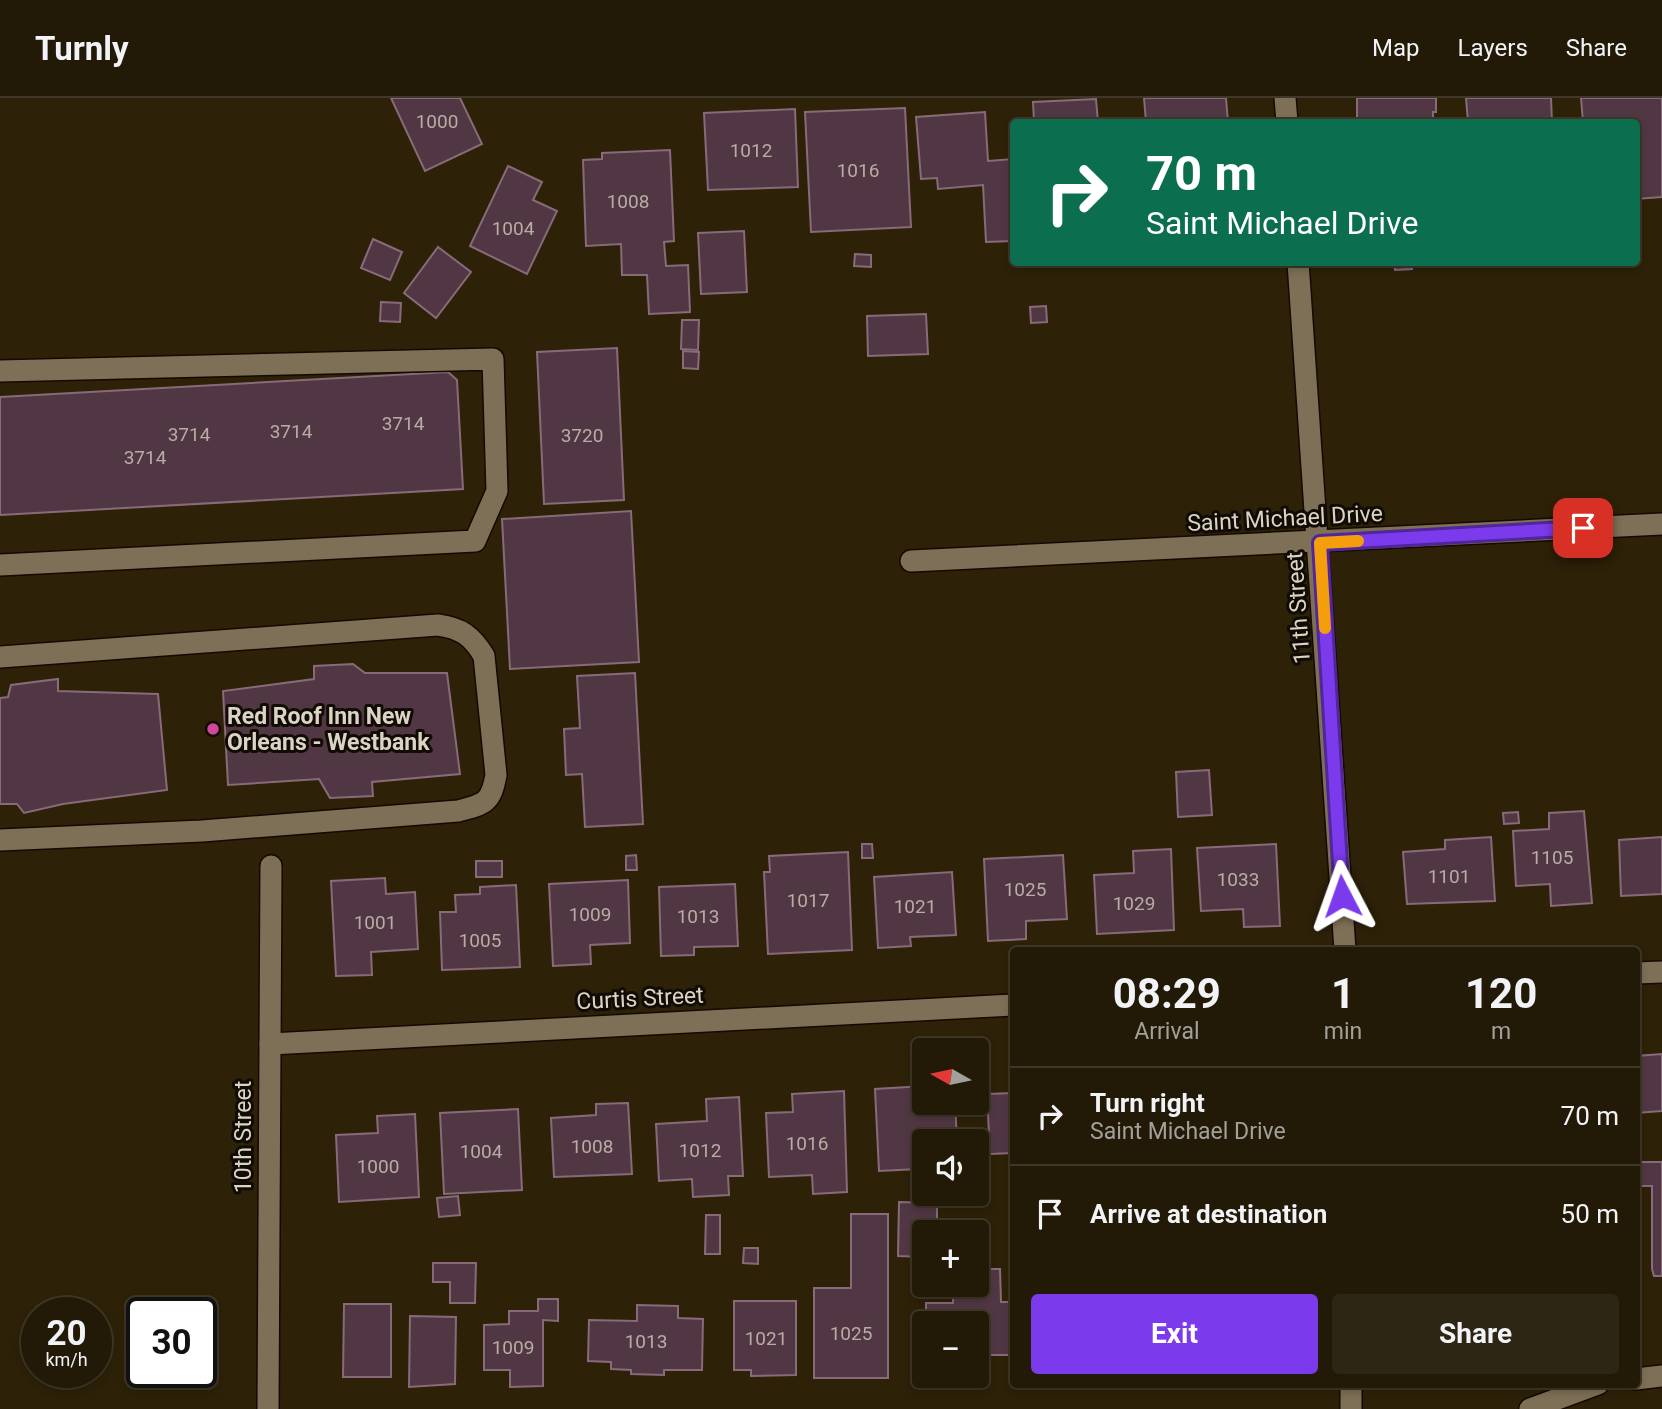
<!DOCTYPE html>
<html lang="en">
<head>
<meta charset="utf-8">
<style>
	:root { --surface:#221906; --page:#2e2614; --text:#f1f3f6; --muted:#a2a09b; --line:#3f3828; --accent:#7c3aed }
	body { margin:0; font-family:Roboto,sans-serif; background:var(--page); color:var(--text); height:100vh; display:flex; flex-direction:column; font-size:26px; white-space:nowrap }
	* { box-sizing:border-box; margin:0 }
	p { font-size:23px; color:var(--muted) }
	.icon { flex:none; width:38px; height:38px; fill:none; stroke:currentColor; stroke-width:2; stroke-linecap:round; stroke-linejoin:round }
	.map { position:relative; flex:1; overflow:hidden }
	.details { position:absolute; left:1010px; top:849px; width:630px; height:441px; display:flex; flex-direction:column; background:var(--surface); border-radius:7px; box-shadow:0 4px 10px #0003,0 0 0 2px var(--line) }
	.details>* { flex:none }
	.top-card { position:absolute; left:1010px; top:21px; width:630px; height:147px; border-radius:7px; box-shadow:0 4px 10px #0003,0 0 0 2px var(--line); background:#0b6e4f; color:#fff; overflow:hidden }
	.needle { width:46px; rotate:279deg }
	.tools { position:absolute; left:912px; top:940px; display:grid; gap:14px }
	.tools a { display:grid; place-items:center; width:77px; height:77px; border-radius:7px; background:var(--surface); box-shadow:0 4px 10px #0003,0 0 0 2px var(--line); font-size:35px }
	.speed { position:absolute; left:21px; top:1199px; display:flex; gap:14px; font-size:35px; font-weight:700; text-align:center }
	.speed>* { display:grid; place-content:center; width:91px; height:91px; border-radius:50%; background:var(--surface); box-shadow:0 4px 10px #0003,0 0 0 2px var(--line); line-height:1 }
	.speed small { font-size:18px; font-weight:400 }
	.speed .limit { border:4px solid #111; border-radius:10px; background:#fff; color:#111 }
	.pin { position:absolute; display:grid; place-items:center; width:60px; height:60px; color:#fff; margin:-30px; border-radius:14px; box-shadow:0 4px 10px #0006 }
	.me { position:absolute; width:77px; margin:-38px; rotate:356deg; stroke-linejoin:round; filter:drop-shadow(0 0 5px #0008) }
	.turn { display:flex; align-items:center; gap:24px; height:147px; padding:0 21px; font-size:32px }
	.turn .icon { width:91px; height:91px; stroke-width:2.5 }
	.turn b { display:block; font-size:49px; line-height:60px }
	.eta { display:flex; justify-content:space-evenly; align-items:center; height:119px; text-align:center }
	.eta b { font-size:42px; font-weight:700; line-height:49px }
	.primary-button { display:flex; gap:14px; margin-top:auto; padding:14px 21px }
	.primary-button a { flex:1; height:80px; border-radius:7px; background:var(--accent); color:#fff; font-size:28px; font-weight:700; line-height:80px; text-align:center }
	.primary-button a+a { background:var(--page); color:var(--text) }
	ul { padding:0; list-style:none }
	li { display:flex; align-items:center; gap:21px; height:98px; padding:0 21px; border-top:2px solid var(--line) }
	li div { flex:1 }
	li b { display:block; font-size:26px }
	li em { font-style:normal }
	header { display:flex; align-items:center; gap:42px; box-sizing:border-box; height:98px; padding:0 35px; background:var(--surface); border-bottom:2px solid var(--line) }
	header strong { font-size:33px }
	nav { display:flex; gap:38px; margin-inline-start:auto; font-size:24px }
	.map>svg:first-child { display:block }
</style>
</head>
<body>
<header>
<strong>Turnly</strong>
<nav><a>Map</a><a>Layers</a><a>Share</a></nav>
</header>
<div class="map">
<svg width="1662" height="1311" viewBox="0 0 1662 1311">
	<rect width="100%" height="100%" fill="#2d2108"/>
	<g fill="#513744" stroke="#886a78" stroke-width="2">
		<path d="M391,0H460L482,46L425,73Z"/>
		<path d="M1144,0H1226L1228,24H1146Z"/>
		<path d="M1357,0H1436V14H1433V24H1357Z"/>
		<path d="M1466,0H1551L1552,24H1468Z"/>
		<path d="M1581,0H1662V99L1636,101V24H1583Z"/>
		<path d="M1096,1L1098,24H1034L1033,4Z"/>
		<path d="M905,10L911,129L811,134L805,14Z"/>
		<path d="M795,11L798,89L708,92L704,15Z"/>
		<path d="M985,14L988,63L1013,61V143L986,144L983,87L938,91L937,80L921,81L916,19Z"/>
		<path d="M670,52L674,143L664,144L666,168L688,167L690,214L649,216L647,177H622L621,146L586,148L583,62L602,61V55Z"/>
		<path d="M508,68L542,84L533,102L557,113L527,176L470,148Z"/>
		<path d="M744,133L747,194L701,196L698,135Z"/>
		<path d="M373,141L402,154L390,182L361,170Z"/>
		<path d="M438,149L471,174L436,220L404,195Z"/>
		<path d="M855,156L871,157V169L854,168Z"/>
		<path d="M1394,164H1412V171L1395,172Z"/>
		<path d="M381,204L401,205L400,224L380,223Z"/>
		<path d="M1046,208L1047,224L1031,225L1030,209Z"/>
		<path d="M926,216L928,256L868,258L867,218Z"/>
		<path d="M682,222H699L698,252L681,251Z"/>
		<path d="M617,250L624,402L544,406L537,254Z"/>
		<path d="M683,253L699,254L698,271L683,270Z"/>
		<path d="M448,274L457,282L463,391L0,417V299Z"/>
		<path d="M631,413L639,564L510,571L502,421Z"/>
		<path d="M353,566L365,575H447L460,676L372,684L373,698L330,700L319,681L228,687L223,593L314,581V568Z"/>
		<path d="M635,575L643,726L585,729L582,676L566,677L564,631L580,630L577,578Z"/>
		<path d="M58,581V593L158,596L167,692L63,706L24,715L17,706H0V600L8,599L11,587Z"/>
		<path d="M1209,672L1212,717L1178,719L1176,674Z"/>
		<path d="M1584,713L1592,805L1551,808L1550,786L1516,788L1513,733L1549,731V715Z"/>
		<path d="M1518,714L1519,725L1504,726L1503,715Z"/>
		<path d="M1491,739L1495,803L1407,806L1403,754L1445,751V742Z"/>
		<path d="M1662,739V796L1621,798L1619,742Z"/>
		<path d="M862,746H872L873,760H862Z"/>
		<path d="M1276,746L1280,828L1244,829L1243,811L1201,813L1197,750Z"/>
		<path d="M1171,751L1174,832L1097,836L1094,777L1134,775L1133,753Z"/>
		<path d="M848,754L852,852L768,856L764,774H770L769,758Z"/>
		<path d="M636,757L637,772H626V758Z"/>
		<path d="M1063,757L1067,821L1026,823V841L988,843L984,761Z"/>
		<rect x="476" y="763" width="26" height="16"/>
		<path d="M952,774L956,837L910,839L911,848L878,850L874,779Z"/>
		<path d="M385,780L386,796L415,794L418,851L371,854L372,877L336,878L331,783Z"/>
		<path d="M628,782L630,845L590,847L591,866L553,868L549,786Z"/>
		<path d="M735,786L738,848L694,849V857L661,858L659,789Z"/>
		<path d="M516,787L520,869L442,872L440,814H456L455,797L480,796V789Z"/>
		<path d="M1662,956V1013L1636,1015V958Z"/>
		<path d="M924,988V1004H955L957,1043H924V1047H917L918,1071L879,1073L875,991Z"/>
		<path d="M844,993L847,1094L813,1096L812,1077L769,1079L766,1015L793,1014L792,996Z"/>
		<path d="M1013,995V1055L990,1056L987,996Z"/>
		<path d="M739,999L743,1078H728L729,1097L693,1099L692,1081L659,1083L656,1026L707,1023L706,1001Z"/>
		<path d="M628,1005L632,1076L554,1079L551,1020L596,1017V1006Z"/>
		<path d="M518,1011L522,1092L444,1096L440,1015Z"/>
		<path d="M415,1016L419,1099L339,1104L336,1037L378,1035L377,1018Z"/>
		<path d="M1640,1064H1662V1178H1654L1652,1171V1088H1639Z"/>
		<path d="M458,1098L460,1117L439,1119L437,1100Z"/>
		<path d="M899,1104L937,1105V1134H924V1159L898,1158Z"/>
		<path d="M851,1116H888V1280H814V1190H851Z"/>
		<path d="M706,1117H720V1156H705Z"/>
		<path d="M744,1150H758V1166L743,1165Z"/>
		<path d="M433,1165H476L475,1205H450V1184H433Z"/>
		<path d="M976,1171H1000L1001,1204H1013V1257H976V1225H926V1205H953V1186H976Z"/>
		<path d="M538,1201H558V1223L543,1222V1288L510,1289V1272H484V1227L509,1226V1213H538Z"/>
		<path d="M734,1203H796V1277L751,1278V1272H734Z"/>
		<path d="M344,1206H391V1279H343Z"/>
		<path d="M637,1207L678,1208V1220L703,1221L702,1272H664V1277L631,1276V1272L611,1271V1264L588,1263L589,1222L637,1223Z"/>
		<path d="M410,1218L456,1219L455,1286L409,1289Z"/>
	</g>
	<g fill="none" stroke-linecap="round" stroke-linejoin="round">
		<defs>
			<g id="minor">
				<path d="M1285,0L1287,24"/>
				<path d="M1298,164L1345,852"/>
				<path d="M0,273L493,261L497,393L475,443L0,467"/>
				<path d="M911,463L1662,426"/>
				<path d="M0,559L438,527C461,530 472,538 484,558L496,677C491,705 485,706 458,713L202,733L0,742"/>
				<path d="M1636,875L1662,874"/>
				<path d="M270,946L1013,907"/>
				<path d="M1636,1281L1662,1278"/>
				<path d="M1351,1286V1311"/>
				<path d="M268,1311L271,768"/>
				<path d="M1530,1311L1598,1286"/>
			</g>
		</defs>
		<use href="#minor" stroke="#150a00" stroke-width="24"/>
		<use href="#minor" stroke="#7e7056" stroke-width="21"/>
	</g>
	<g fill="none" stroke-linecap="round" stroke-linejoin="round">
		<defs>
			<path id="route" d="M1342,798L1320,445L1583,430"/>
		</defs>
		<use href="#route" stroke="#51269a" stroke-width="18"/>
		<use href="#route" stroke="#7c3aed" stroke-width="12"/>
		<path stroke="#f59e0b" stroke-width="12" d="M1325,530L1320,445L1358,443"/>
	</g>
	<circle fill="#d1479c" stroke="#100b03" stroke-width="2.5" cx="213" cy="631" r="7"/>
	<g text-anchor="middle" stroke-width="6" stroke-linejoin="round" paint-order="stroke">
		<g font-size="19" fill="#b8aca5">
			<text x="437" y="30">1000</text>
			<text x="751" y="59">1012</text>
			<text x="858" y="79">1016</text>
			<text x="628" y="110">1008</text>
			<text x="513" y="137">1004</text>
			<text x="403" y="332">3714</text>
			<text x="291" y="340">3714</text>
			<text x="189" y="343">3714</text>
			<text x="582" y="344">3720</text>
			<text x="145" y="366">3714</text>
			<text x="1552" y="766">1105</text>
			<text x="1449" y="785">1101</text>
			<text x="1238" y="788">1033</text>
			<text x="1025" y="798">1025</text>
			<text x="808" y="809">1017</text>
			<text x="1134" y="812">1029</text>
			<text x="915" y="815">1021</text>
			<text x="590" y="823">1009</text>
			<text x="698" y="825">1013</text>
			<text x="375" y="831">1001</text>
			<text x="480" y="849">1005</text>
			<text x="807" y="1052">1016</text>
			<text x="592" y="1055">1008</text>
			<text x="700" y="1059">1012</text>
			<text x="481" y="1060">1004</text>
			<text x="378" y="1075">1000</text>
			<text x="851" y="1242">1025</text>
			<text x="766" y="1247">1021</text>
			<text x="646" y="1250">1013</text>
			<text x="513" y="1256">1009</text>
		</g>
		<g font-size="23" fill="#dbd3c5" stroke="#100b03">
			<text transform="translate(1285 420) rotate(-3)" y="8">Saint Michael Drive</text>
			<text transform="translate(1298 510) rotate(-94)" y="8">11th Street</text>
			<text transform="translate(640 900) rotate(-3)" y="8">Curtis Street</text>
			<text transform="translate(243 1039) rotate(-90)" y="8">10th Street</text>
		</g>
		<g font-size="23" font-weight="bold" fill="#dbd3c5" stroke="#100b03" text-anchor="start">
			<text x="227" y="626">Red Roof Inn New<tspan x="227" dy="26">Orleans - Westbank</tspan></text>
		</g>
	</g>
</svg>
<div class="tools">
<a><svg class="needle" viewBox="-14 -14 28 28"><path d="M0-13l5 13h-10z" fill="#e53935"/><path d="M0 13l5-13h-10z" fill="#a2a09b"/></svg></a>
<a><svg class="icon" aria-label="sound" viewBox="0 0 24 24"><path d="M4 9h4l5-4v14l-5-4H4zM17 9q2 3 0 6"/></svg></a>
<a>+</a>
<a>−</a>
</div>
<div class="speed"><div>20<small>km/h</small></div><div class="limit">30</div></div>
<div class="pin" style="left:1583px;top:430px;background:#d93025"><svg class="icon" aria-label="arrive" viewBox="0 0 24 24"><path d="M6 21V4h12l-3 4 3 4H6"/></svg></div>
<svg class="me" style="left:1342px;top:798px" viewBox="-20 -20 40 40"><path d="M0-17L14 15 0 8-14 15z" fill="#7c3aed" stroke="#fff" stroke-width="4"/></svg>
<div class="top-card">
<div class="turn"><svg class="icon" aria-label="right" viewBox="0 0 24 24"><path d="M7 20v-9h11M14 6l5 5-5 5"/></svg><div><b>70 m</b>Saint Michael Drive</div></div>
</div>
<section class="details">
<div class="eta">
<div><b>08:29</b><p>Arrival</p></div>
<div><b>1</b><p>min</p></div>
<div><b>120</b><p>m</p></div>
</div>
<ul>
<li><svg class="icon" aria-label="right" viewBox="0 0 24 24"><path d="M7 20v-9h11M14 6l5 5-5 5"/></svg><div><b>Turn right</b><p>Saint Michael Drive</p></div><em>70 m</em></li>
<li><svg class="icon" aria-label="arrive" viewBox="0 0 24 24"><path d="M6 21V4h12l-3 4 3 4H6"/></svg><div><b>Arrive at destination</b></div><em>50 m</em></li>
</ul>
<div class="primary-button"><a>Exit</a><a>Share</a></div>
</section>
</div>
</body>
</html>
